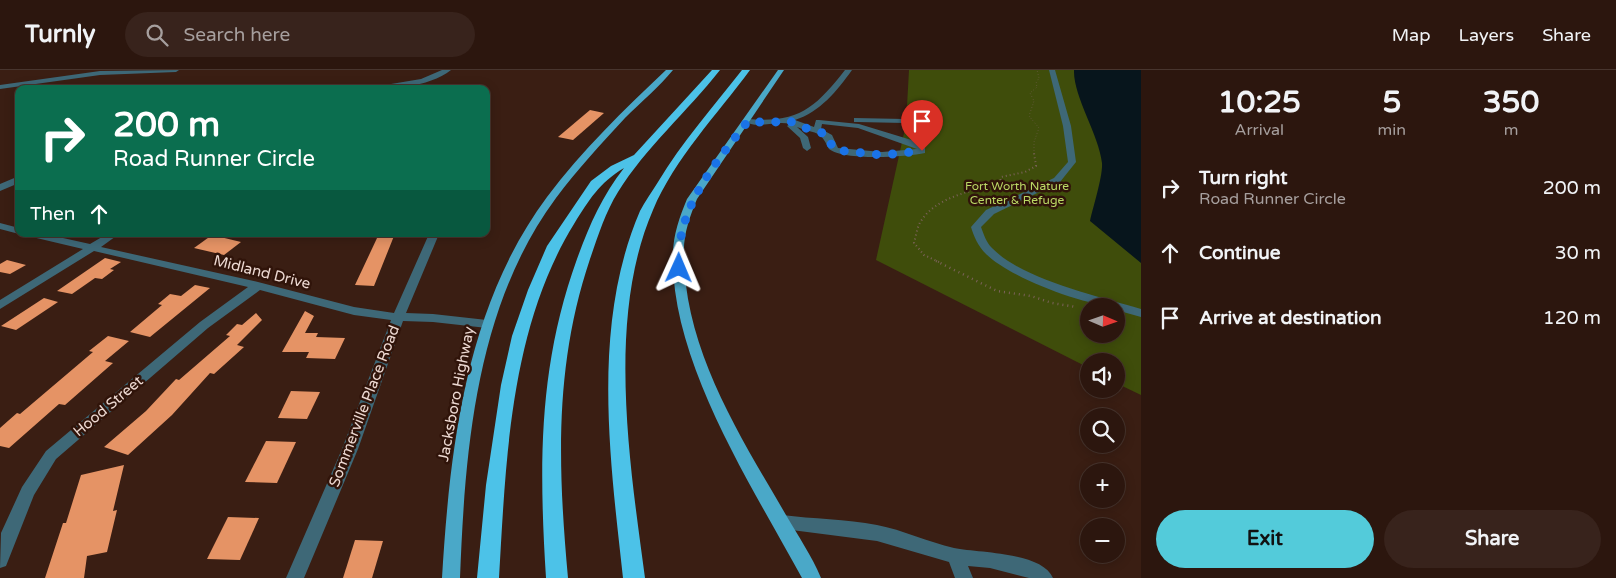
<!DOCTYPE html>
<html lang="en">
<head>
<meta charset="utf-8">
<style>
	:root { --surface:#2c160e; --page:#38231c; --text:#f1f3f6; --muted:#a69f9e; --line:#48352e; --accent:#53cbda }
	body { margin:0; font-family:"Varela Round",sans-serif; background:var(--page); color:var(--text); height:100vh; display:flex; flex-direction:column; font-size:19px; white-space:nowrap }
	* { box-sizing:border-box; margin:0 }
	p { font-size:16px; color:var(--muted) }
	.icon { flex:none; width:28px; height:28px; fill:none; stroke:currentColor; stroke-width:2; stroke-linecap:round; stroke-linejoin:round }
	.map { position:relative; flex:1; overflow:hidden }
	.panel { display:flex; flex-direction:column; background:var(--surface); width:475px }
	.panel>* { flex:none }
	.top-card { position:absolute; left:15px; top:15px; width:475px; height:152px; border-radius:10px; box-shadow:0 2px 12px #0003,0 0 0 1px var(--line); background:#0b6e4f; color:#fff; overflow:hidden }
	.needle { width:32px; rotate:92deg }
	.tools { position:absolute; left:1080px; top:228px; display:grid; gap:10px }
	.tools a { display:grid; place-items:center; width:45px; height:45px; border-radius:50%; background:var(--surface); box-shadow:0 2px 12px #0003,0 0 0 1px var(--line); font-size:25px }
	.pin { position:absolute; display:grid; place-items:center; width:42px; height:42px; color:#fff; margin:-51px -21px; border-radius:50% 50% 50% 0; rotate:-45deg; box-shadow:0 0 5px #0007 }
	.pin .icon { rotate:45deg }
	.me { position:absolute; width:55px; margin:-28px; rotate:1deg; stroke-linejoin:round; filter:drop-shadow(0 0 4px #0008) }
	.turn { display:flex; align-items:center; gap:18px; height:105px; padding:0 15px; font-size:22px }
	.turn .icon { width:65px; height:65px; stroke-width:2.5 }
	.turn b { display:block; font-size:35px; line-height:42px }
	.then { display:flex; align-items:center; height:48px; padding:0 15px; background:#0003; gap:10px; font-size:19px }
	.eta { display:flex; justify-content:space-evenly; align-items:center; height:85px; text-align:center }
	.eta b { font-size:30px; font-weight:700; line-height:35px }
	.action { display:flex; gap:10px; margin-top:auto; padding:10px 15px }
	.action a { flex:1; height:58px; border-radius:30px; background:var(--accent); color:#111; font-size:20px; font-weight:700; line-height:58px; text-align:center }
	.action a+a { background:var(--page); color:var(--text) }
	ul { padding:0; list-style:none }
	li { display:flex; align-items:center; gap:15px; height:65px; padding:0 15px }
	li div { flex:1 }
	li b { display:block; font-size:19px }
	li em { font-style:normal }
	header { display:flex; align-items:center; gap:30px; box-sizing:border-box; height:70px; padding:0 25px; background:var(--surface); border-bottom:1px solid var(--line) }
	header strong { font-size:24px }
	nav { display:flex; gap:28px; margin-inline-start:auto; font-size:18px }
	.search { width:350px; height:45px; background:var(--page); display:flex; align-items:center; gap:12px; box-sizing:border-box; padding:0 18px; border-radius:28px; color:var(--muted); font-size:19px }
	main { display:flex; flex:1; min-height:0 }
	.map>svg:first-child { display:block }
</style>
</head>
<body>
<header>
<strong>Turnly</strong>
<div class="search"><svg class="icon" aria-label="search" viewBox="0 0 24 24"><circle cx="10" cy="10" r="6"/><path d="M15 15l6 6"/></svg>Search here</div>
<nav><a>Map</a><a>Layers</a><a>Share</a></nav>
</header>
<main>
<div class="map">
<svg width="1141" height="508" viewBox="0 0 1141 508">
	<rect width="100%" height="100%" fill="#3a1e13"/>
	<path fill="#3f4d0b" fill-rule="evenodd" d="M909,0H1141V325L1116,313V291H1089V298L876,190L906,54ZM1089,236H1116V264H1089Z"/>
	<path fill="#07151c" d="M1074,0H1141V193L1090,151C1093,137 1103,106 1102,93C1099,65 1073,26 1074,0Z"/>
	<g fill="#e59365">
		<path d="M590,40L604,43L573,70L558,67Z"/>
		<path d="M212,165L241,172L224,185L194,178Z"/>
		<path d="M378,166H394L374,216L355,215Z"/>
		<path d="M105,188L121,192L110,199L114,200L102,209L95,208L72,224L57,221Z"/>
		<path d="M7,190L26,195L10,204L0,202V194Z"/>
		<path d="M195,215L210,218L150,267L130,262L162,235L158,234L170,224L181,226Z"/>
		<path d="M44,228L58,232L16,260L1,256Z"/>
		<path d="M305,241L314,246L305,263H318L316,267L345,268L335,289L306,288L309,282H282Z"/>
		<path d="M256,243L262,250L237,275L244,277L214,304L210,303L172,345L128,385L104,377L146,341L176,309L179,310L230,266L226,265L237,254L242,255Z"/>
		<path d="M108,266L129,271L105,291L113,293L65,335L59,334L9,378L0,376V358L17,343L20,344L93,282L89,281Z"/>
		<path d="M291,321L320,322L307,349L278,348Z"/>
		<path d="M266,371L296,372L277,413L245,412Z"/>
		<path d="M124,395L113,441L117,440L107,482L87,486L84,508H45L63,453H66L81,405Z"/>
		<path d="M228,447L259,448L240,490L207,489Z"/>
		<path d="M355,470L383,471L372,508H343Z"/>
	</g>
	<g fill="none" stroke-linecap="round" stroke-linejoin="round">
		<path stroke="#7b6259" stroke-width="1" stroke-dasharray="0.5 2.5" stroke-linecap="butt" d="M1034,84V72L1039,58L1029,46L1034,31L1030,23L1037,17L1036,13L1039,8L1037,0"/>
		<path stroke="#7b6259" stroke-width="2" stroke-dasharray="1 3" stroke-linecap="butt" d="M939,192L924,185L914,173C916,166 917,157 921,151C937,126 973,121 1000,113L1001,107L1025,102L1036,96L1034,83"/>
		<path stroke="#7b6259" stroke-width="2.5" stroke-dasharray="1 4" stroke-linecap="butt" d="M936,191L997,221L1031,226L1052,233L1076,237"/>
		<g fill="#3e6877" fill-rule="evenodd">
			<path d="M179,0L176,2L100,5L0,19V15L100,1Z"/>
			<path d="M442,0H451C428,18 389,19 361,19L421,9Z"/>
			<path d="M845,0H852C837,21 820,42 795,50L814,57L816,50H819L859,54L918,72L925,77V83C906,87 844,91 829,79C819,58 816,65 797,57L808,67L811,78L807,81L803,78L800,68L787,56L790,54C776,50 757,60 744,51L748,49C799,53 815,38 845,0ZM822,54L858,58L917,79L882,82L838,78L832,65L821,59Z"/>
			<path d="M1049,0H1055L1071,56L1076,92L1060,112L994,144L981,157C984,165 986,172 992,178C1023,210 1098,226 1141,239V247L1116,240V236C1084,236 1009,207 986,184C978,176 974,167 971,157L986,140L1054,108L1068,92L1063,56Z"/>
			<path d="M854,48L905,49L909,51L905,53L857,52H854Z"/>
			<path d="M19,106V113L0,121V114Z"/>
			<path d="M0,153L19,158V164H20H19L0,159Z"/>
			<path d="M27,164H45L90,174L107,164H119L101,177L258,212L354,237L394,243L429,164H439L406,243L433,244L487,250L493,254L487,258L433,252L403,251L358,379L304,508H286L342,379L391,250L354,245L260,220L208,258L56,389L34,425L6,496L0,498L1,463L22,417L46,381L200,252L248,217L94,181L0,239V230L83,179L28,166Z"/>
			<path d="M782,445C813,449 846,449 877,455C903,460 928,472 954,478C979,483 1042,482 1053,508H1029L990,498L968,496L973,508H955L949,492L877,471L776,458L773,453L776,448Z"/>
		</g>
		<g fill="#4aa8c8" fill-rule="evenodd">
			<path d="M666,0H673C659,17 641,32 625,48C601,74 577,100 556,128C476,236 465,379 460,508H442C450,376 466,236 547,127C582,80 624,40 666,0Z"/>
			<path d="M778,0H784L697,129C690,146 683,165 684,184C684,279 740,366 786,445C798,466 812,486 821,508H802C752,416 670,291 673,184C673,165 680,146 687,129Z"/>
		</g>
		<g fill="#4cc2e8" fill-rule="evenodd">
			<path d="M712,0H720C687,42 646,77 618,122C605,143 598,166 590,189C554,296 558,398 568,508H546C539,396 538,297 577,189C589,156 602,126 624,98C599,113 589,130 574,154C510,258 506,389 499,508H477L486,415L501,315L512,266L528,220L547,176L591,111L611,96L634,85Z"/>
			<path d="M742,0H750C717,45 675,88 653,140C606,248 630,395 645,508H623C610,389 591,255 640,141C645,131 652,122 658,112C682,72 713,37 742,0Z"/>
		</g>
	</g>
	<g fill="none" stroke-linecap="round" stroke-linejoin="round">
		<path stroke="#1a73e8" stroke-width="9" stroke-dasharray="0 16.2" d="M679,198C675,140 714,95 748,51L769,53L788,50L799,56L826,64L829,67L832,77L836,80L882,85L922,81"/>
	</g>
	<g text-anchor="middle" stroke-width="5" stroke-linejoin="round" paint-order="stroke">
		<g font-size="12" fill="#bbd965" stroke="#30140a">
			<text x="1017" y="120">Fort Worth Nature<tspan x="1017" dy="14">Center &amp; Refuge</tspan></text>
		</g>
		<g font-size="15" fill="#edd9d2" stroke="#30140a">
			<text transform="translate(262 202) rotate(14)" y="5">Midland Drive</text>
			<text transform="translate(456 324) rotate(-79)" y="5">Jacksboro Highway</text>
			<text transform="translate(108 336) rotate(-40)" y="5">Hood Street</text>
			<text transform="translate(364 336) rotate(-69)" y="5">Sommerville Place Road</text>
		</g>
	</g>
</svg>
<div class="tools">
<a><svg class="needle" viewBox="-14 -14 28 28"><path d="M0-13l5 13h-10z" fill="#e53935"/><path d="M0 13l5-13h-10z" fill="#a69f9e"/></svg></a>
<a><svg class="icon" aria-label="sound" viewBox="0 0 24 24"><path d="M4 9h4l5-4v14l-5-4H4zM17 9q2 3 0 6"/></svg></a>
<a><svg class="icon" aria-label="search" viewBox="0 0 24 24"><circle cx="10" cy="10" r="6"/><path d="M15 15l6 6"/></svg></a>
<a>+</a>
<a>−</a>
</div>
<div class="pin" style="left:922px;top:81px;background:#d93025"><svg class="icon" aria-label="arrive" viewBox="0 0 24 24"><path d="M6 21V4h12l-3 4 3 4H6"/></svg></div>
<svg class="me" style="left:679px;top:198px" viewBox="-20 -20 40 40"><path d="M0-17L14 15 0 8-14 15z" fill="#1a73e8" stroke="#fff" stroke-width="4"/></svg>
<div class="top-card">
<div class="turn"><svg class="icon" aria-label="right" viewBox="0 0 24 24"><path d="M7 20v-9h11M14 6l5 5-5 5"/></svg><div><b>200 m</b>Road Runner Circle</div></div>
<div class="then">Then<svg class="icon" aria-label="ahead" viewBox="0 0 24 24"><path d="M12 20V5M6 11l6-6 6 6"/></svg></div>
</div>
</div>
<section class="panel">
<div class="eta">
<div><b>10:25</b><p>Arrival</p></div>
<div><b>5</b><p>min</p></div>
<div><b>350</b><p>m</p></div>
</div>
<ul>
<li><svg class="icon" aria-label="right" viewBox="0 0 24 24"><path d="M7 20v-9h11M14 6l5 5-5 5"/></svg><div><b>Turn right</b><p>Road Runner Circle</p></div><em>200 m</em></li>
<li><svg class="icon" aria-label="ahead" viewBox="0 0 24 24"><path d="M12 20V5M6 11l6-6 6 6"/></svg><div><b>Continue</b></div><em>30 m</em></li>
<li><svg class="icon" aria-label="arrive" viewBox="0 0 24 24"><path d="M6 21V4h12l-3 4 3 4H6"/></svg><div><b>Arrive at destination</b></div><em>120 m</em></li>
</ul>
<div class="action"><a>Exit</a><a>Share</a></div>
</section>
</main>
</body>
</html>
